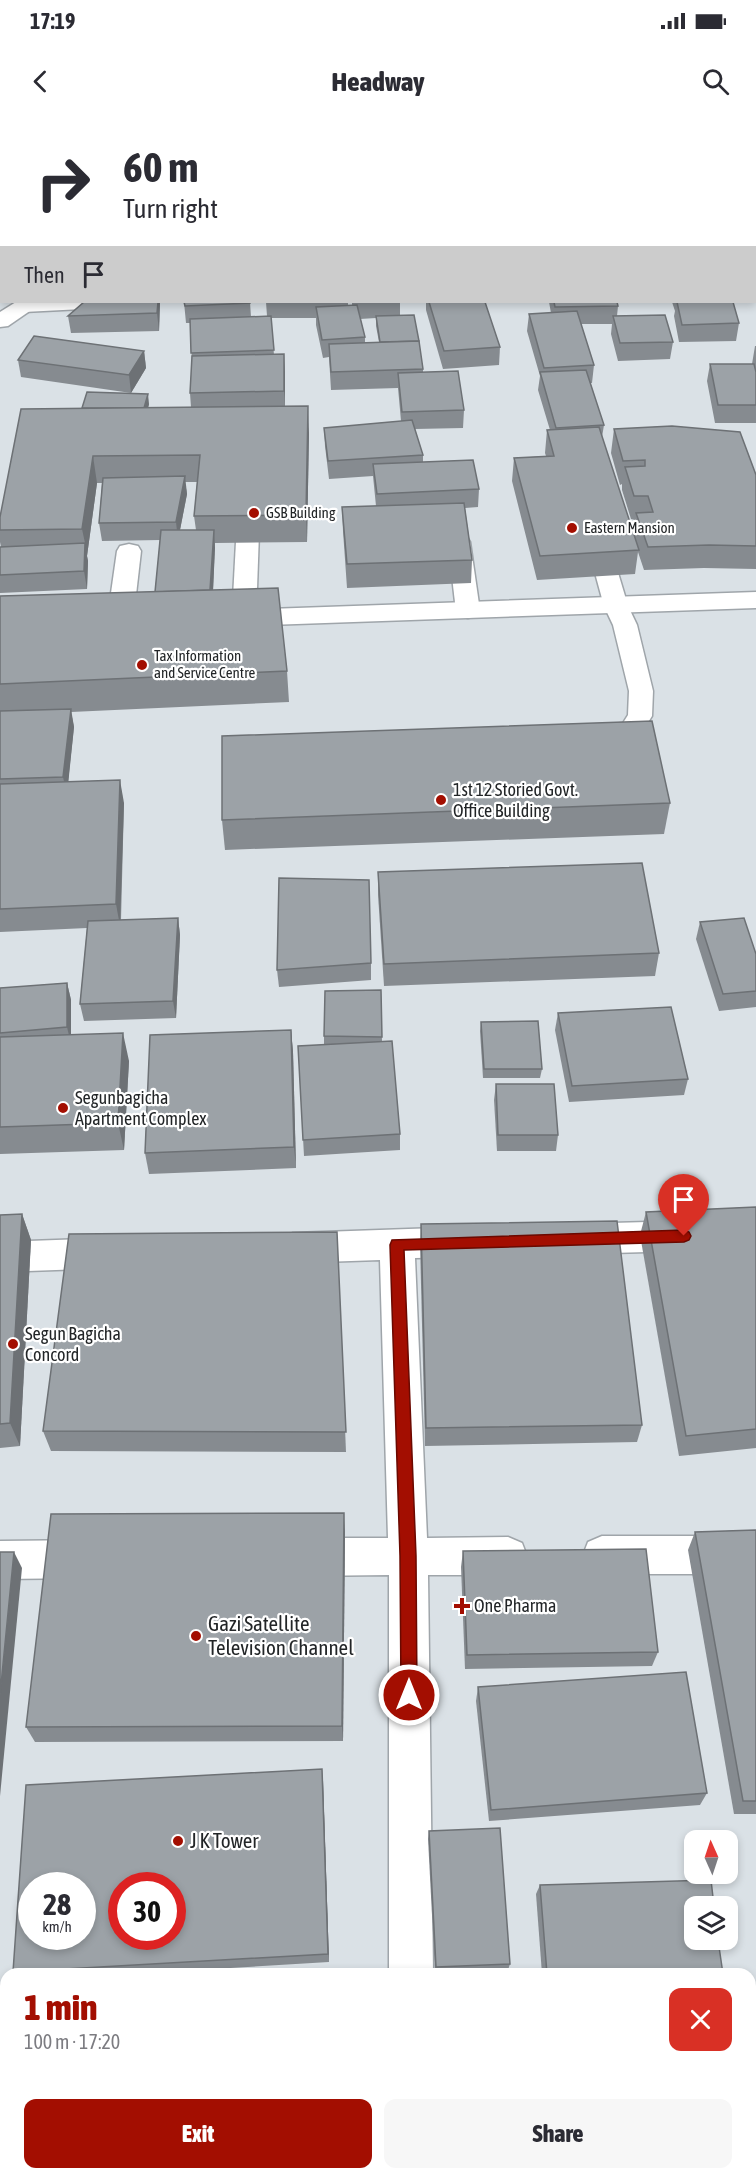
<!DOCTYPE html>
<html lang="en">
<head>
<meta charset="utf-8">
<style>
	:root { --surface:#fff; --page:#f7f7f7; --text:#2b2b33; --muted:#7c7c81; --accent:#a30e01 }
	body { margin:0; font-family:"Asap Condensed",sans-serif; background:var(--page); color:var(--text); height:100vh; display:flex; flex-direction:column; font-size:22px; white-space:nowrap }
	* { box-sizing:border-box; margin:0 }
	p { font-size:20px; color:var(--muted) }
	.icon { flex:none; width:33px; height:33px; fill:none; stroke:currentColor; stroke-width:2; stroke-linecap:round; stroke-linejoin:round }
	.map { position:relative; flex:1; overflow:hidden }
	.panel { position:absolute; left:0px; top:1848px; width:756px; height:212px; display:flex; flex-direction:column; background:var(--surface); border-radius:18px 18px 0 0; box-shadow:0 3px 9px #0003 }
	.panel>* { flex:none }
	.hud { position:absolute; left:0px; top:0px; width:756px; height:183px; box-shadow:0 3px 9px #0003; background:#fff; color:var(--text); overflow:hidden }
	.needle { width:39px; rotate:357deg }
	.buttons { position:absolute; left:684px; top:1710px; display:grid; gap:12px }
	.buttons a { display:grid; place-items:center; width:54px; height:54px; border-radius:12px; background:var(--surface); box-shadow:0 3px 9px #0003; font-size:30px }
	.speed { position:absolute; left:18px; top:1752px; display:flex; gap:12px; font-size:30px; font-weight:700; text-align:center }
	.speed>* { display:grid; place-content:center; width:78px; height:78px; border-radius:50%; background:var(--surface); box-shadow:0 3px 9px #0003; line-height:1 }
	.speed small { font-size:15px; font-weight:400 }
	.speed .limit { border:9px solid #d22; background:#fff; color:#111 }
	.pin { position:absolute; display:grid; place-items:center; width:51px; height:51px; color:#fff; margin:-62px -26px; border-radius:50% 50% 50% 0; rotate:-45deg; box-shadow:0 0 6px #0007 }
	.pin .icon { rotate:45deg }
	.me { position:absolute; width:66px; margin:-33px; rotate:0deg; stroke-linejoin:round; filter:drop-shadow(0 0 4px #0008) }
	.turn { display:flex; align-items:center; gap:21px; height:126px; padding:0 24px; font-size:27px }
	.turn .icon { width:78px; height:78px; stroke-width:2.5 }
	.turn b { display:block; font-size:42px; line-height:51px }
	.then { display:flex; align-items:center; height:57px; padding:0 24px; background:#0003; gap:12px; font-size:22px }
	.round { display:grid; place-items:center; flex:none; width:63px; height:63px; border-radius:12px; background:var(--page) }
	.summary { display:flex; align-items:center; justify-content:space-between; height:102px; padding:0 24px }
	h1 { font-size:36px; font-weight:800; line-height:45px; color:var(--accent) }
	.cta { display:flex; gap:12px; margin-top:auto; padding:12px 24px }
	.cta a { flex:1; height:69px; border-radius:12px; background:var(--accent); color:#fff; font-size:24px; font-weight:800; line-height:69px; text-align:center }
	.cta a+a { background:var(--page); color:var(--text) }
	.status { display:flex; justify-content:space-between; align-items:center; height:42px; padding:0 30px; background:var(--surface); direction:ltr }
	.status svg { height:16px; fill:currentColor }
	header { display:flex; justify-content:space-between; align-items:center; height:78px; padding:0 24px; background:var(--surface); font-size:27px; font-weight:800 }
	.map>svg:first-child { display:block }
</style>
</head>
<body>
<div class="status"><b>17:19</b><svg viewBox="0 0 49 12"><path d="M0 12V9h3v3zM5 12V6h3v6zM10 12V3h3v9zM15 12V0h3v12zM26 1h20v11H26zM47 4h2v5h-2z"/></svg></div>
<header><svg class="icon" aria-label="back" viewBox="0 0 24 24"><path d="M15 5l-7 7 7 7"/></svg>Headway<svg class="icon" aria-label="search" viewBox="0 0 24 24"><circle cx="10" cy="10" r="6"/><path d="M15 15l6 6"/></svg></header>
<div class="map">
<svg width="756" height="2059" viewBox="0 0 756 2059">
	<rect width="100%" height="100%" fill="#dae1e6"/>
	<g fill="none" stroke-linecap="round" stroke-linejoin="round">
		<defs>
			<g id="service">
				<rect x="113" y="0" width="16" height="2"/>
				<path d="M17,182H112L109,186L102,188L24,192L17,190L14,186Z"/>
				<path d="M249,377L257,379L260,384L256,497L252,502L244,504L236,502L232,497L238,384L241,379Z"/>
				<path d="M596,409L604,411L607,416L628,486L637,505L653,571L652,596L639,617C624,621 607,623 592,619L589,613L592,607L623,603L628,595L629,571L613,505L604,486L585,416L588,411Z"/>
				<path d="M459,415L467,417L470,422L480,491L476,496L468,498L460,496L456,491L448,422L451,417Z"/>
			</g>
			<g id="minor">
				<path d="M16,182H41L37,186L8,206L0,207V192Z"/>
				<path d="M129,424L138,426L141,431L133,501L129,507L120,509L111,507L107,501L117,431L120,426Z"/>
				<path d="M756,1099V1129L575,1134L563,1129L558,1119L563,1109L575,1104Z"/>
				<path d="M466,1107L478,1112L483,1122L478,1132L466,1137L415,1138L427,1418L508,1417L522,1423L527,1436L522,1449L508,1455H428L433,1854H389V1455L302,1456L288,1450L283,1437L288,1424L302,1418H388L380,1140L293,1143L281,1138L276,1128L281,1118L293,1113Z"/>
				<path d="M112,1118L124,1123L129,1133L124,1143L112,1148L0,1152V1122Z"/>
				<path d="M602,1416H756V1454H602L588,1448L583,1435L588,1422Z"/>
				<path d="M91,1420L105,1426L110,1439L105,1452L91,1458L0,1459V1421Z"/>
				<rect x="388" y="2054" width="48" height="5"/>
			</g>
			<path id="tertiary" d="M756,472V488L236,506L227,504L223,498L227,492L236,490Z"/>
			<g id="primary">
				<path d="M305,0H598L599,2H304Z"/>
				<path d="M704,0H729L703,2Z"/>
				<path d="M756,0V12H754V2H750Z"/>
				<path d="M0,9H2L0,21Z"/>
				<rect x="754" y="26" width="2" height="12"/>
			</g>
		</defs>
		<use href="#service" stroke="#9fa5aa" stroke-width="3"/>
		<use href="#minor" stroke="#9fa5aa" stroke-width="3"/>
		<use href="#tertiary" stroke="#9fa5aa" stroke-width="3"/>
		<use href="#primary" stroke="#839aab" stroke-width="3"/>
		<use href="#service" fill="#fff" fill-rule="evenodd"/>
		<use href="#minor" fill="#fff" fill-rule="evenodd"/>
		<use href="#tertiary" fill="#fff" fill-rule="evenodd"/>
		<use href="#primary" fill="#d4e8f7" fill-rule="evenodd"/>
	</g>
	<g fill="#868b90" fill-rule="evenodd">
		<rect x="0" y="32" width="2" height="116"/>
		<rect x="754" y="108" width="2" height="73"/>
		<path d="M160,182L159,211L71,213L68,196Z"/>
		<path d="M184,182H250L251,197L267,196L266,182H348V185H352V182H400V195L423,249V252L464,290L463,308L415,309L423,335V342L479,369L478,387L465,388L472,440L471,463L347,468L343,411L342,387L376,386L373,356L329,359L325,326L324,308L401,301L398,268L331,270L329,237L323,238L316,205V198H271L274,235L284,234L285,287L309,313L307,422L215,423L213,470L287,551L289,582L71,592L74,607L68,662L124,683L121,800L178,798L180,815L176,898L84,901L80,884L87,808L0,812V476L155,472L160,420L102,421L99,403L102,363H97L87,436L88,441L87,469L0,473V427H1L0,422V397L82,288L149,284L148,288L191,287L190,273L192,243L190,203H186ZM376,198V206L379,222L365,223V217L360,199ZM185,362H197L194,396L196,410H180L187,374Z"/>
		<path d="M426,182H485L500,227L499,245L443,249L426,190Z"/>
		<path d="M549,182H617L618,186L617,196L673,222L670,239L618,241L611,214L612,204H581L594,245L592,263H590L604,305L602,317L633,414L635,400L631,399L622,370V364L620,365L611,333L614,309L756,355V449L704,448L644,450L638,432L635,454L537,460L512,361L514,338L546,336L545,333L547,310H550L538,270L540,256L527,211L529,194L551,193Z"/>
		<path d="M672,182H733L739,203L736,221L679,222L674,196L675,191Z"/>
		<path d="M755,226H756V303H715L707,261L710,244H752Z"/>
		<path d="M144,231L146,248L131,273L21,257L18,240Z"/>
		<path d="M670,683L664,714L225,730L222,700Z"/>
		<path d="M378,752L659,833L655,856L384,866L378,775Z"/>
		<path d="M700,802L756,834V887L719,891L696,819Z"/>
		<path d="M371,843V860L279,867L277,850Z"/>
		<path d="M67,863L71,880V915L129,941L124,1030L0,1034V868Z"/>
		<path d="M381,870L382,922L400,1014V1030L304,1036L298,926L324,925V916Z"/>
		<path d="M558,893L688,959L684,975L569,982L555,910Z"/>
		<path d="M481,902L542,949L540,958H483L480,911Z"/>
		<path d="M291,910L293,932L296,1048L149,1054L145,1033Z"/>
		<path d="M496,964L558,1015L556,1031H497L494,980Z"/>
		<path d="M756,1087V1328L679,1336L640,1115L646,1092Z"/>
		<path d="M22,1094L31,1120L20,1326L0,1328V1095Z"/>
		<path d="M421,1104L642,1305L637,1322L425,1326L420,1124Z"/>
		<path d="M337,1112L346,1332L51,1331L43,1311Z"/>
		<path d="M756,1410V1694H734L688,1430L695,1412Z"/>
		<path d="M345,1411L343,1621L35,1622L26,1607Z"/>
		<path d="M463,1431L658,1532L652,1546L465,1549L461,1447Z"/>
		<path d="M478,1567L707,1673L700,1685L489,1701L476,1581Z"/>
		<path d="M323,1661L329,1842L129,1854H15L13,1852Z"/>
		<path d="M429,1711L510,1844L508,1850L435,1853L428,1719Z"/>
		<path d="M540,1765L723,1854H542L536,1774Z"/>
	</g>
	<g fill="#6d7175">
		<path d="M158,182H160L159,211L157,193Z"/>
		<path d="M144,231L146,248L131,273L129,255Z"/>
		<path d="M284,234L285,252V288L284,271Z"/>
		<path d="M148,274L149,284L144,303L143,293Z"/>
		<path d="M308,286L309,313L307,422L306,395Z"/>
		<path d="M93,336L97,363L87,436L88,441L87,469L84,451L85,423L82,409Z"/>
		<path d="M185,356L187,374L178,420L176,402Z"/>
		<path d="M214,410L215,428L212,493L210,475Z"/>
		<path d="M71,589L74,607L67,675L63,657Z"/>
		<path d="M120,660L124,683L120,806L116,784Z"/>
		<path d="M178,798L180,815L176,898L173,881Z"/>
		<path d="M67,863L71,880V924L67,907Z"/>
		<path d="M291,910L293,932L296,1048L294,1027Z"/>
		<path d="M123,913L129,941L124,1030L118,1003Z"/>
		<path d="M22,1094L31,1120L20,1326L10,1303Z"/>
		<path d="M344,1393L345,1411L343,1621L342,1606Z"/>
		<path d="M14,1432L22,1448L0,1676V1575Z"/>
		<path d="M322,1649L323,1661L329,1842L328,1834Z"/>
		<rect x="221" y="2054" width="4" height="5"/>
	</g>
	<g fill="#9ca2a7" stroke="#6d7175" stroke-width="1.5" fill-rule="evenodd">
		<rect x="0" y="32" width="2" height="89"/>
		<rect x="754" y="108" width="2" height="56"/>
		<path d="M84,182H158L157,193L68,196Z"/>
		<path d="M184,182H250V183L185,186Z"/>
		<path d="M429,182H485L500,227L444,231Z"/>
		<path d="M554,182H617L618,186L555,187Z"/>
		<path d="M677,182H733L739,203L682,205Z"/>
		<path d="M357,185L365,217L322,220L316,187Z"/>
		<path d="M577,191L594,245L544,248L529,194Z"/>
		<path d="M414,195L419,221L380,222L376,196Z"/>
		<path d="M665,195L673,222L620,223L613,196Z"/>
		<path d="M271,196L274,230L191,233L190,199Z"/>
		<path d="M34,216L144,231L129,255L18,240Z"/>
		<path d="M419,221L423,249L331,252L329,224Z"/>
		<path d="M284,234V271L190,273L192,236Z"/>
		<path d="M710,244H754L756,252V285H718Z"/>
		<path d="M586,250L604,305L556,308L540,252Z"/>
		<path d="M458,251L464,290L402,292L398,253Z"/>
		<path d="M87,272L148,274L144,288H82Z"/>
		<path d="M308,286L306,395L194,396L200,335L93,336L82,409L0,410V397L21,289Z"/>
		<path d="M412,300L423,335L328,341L324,308Z"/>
		<path d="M672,306L740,312L756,355V426L709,425L648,427L636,393L653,392L648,376H634L625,347L645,346V340L623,341L614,309Z"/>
		<path d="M599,307L639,430L540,436L514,338L554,336L547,310Z"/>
		<path d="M473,340L479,369L377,374L373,344Z"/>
		<path d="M185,356L176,402L99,403L103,358Z"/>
		<path d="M464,383L472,440L347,444L342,387Z"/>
		<path d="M161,410H214L210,470L155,472Z"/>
		<path d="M85,423L84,451L0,455V427Z"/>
		<path d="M278,468L287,551L0,564V476Z"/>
		<path d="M71,589L63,657L0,659V591Z"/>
		<path d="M652,601L670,683L222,700V616Z"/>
		<path d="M120,660L116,784L0,789V664Z"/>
		<path d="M642,743L659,833L384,844L378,752Z"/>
		<path d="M279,758L369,760L371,843L277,850Z"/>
		<path d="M178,798L173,881L80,884L88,801Z"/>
		<path d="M744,798L756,834V871L723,874L700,802Z"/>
		<path d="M67,863V907L0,913V868Z"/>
		<path d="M381,870L382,917L324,916L325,871Z"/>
		<path d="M671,887L688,959L572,966L558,893Z"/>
		<path d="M538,901L542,949H484L481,902Z"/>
		<path d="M291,910L294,1027L145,1033L150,915Z"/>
		<path d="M123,913L118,1003L0,1007V917Z"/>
		<path d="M392,921L400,1014L303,1020L298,926Z"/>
		<path d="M496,964H554L558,1015H498Z"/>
		<path d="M756,1087V1309L686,1316L646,1092Z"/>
		<path d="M22,1094L10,1303L0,1304V1095Z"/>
		<path d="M617,1101L642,1305L426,1308L421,1104Z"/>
		<path d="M337,1112L346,1312L43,1311L69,1114Z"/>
		<path d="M344,1393L342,1606L26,1607L51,1394Z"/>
		<path d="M756,1410V1681H743L695,1412Z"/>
		<path d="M646,1429L658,1532L467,1535L463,1431Z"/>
		<path d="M0,1432H14L0,1575Z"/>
		<path d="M686,1552L707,1673L491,1690L478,1567Z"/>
		<path d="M322,1649L328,1834L13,1852L26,1665ZM32,1766H82V1816H32ZM122,1766H172V1816H122Z"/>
		<path d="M500,1708L510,1844L436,1847L429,1711Z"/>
		<path d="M711,1760L714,1786H694V1820H718L723,1854H547L540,1765Z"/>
		<path d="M6,1999V2054H221V2059H0V2000Z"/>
		<rect x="266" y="2054" width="141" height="5"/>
	</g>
	<path fill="#a30e01" stroke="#6a0901" stroke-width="1.5" d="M684,1110L689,1112L691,1116L689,1120L684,1122L404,1130L416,1436L417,1575L415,1581L409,1584L403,1581L401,1575L400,1436L390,1125L392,1120Z"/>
	<g fill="#a30e01" stroke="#fff" stroke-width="2">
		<circle cx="254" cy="393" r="6"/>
		<circle cx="572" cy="408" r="6"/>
		<circle cx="142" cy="545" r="6"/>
		<circle cx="441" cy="680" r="6"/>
		<circle cx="63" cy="988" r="6"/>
		<circle cx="13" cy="1224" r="6"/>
		<path d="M459 1477h6v6h6v6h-6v6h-6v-6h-6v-6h6z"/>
		<circle cx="196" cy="1516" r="6"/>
		<circle cx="178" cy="1721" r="6"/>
	</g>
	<g text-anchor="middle" stroke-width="4.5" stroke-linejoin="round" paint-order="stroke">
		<g font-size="15" fill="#222527" stroke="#fff" text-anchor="start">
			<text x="266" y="398">GSB Building</text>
			<text x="584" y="413">Eastern Mansion</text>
			<text x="154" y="541">Tax Information<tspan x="154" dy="17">and Service Centre</tspan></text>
		</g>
		<g font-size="18" fill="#222527" stroke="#fff" text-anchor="start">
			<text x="453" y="676">1st 12 Storied Govt.<tspan x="453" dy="21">Office Building</tspan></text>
			<text x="75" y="984">Segunbagicha<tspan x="75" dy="21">Apartment Complex</tspan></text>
			<text x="25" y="1220">Segun Bagicha<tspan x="25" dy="21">Concord</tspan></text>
			<text x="474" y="1492">One Pharma</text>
		</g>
		<g font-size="21" fill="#222527" stroke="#fff" text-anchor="start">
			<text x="208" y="1511">Gazi Satellite<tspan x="208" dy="24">Television Channel</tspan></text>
			<text x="190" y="1728">J K Tower</text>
		</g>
	</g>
</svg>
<div class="buttons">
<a><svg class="needle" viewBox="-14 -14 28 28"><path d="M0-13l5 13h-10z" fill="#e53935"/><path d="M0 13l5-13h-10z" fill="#7c7c81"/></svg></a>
<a><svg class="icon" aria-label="layers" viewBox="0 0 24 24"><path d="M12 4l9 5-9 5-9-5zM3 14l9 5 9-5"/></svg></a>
</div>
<div class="speed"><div>28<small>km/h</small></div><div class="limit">30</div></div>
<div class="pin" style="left:684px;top:1116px;background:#d93025"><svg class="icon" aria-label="arrive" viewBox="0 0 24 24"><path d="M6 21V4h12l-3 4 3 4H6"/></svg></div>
<svg class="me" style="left:409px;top:1575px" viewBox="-20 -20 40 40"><circle r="17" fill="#a30e01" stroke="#fff" stroke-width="3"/><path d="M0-11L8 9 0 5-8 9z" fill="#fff"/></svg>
<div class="hud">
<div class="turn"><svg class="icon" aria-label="right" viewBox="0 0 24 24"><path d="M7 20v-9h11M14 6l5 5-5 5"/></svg><div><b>60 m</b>Turn right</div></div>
<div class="then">Then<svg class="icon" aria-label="arrive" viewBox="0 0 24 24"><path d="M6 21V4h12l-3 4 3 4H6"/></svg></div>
</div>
<section class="panel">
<div class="summary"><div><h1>1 min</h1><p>100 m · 17:20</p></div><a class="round" style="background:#d93025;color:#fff"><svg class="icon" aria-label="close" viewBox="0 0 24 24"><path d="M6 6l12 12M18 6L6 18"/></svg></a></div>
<div class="cta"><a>Exit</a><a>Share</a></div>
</section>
</div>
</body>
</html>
